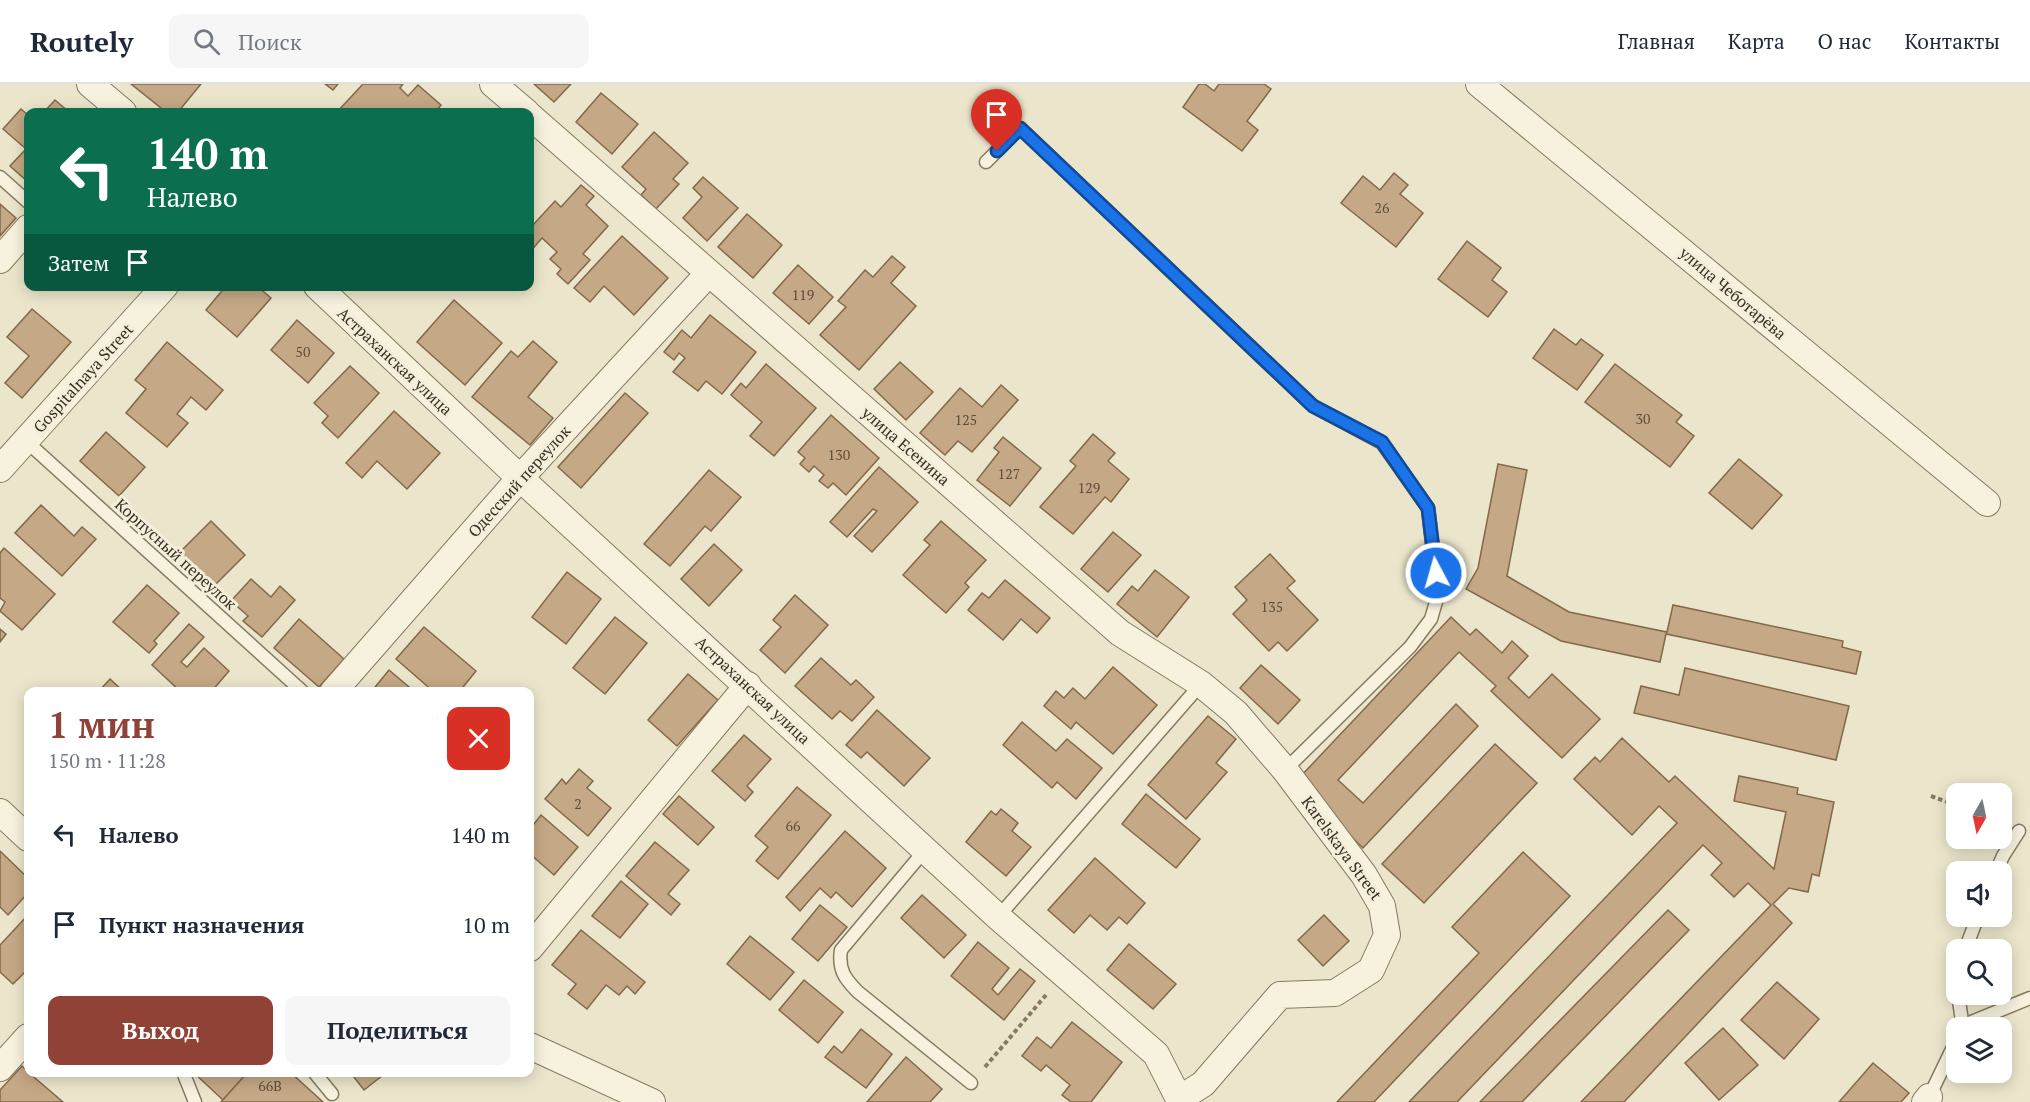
<!DOCTYPE html>
<html lang="ru">
<head>
<meta charset="utf-8">
<style>
	:root { --surface:#fff; --page:#f6f6f7; --text:#1f2937; --muted:#747a83; --line:#e0e1e3; --accent:#904236 }
	body { margin:0; font-family:"PT Serif",serif; background:var(--page); color:var(--text); height:100vh; display:flex; flex-direction:column; font-size:22px; white-space:nowrap }
	* { box-sizing:border-box; margin:0 }
	p { font-size:20px; color:var(--muted) }
	.icon { flex:none; width:33px; height:33px; fill:none; stroke:currentColor; stroke-width:2; stroke-linecap:round; stroke-linejoin:round }
	.map { position:relative; flex:1; overflow:hidden }
	.details { position:absolute; left:24px; top:603px; width:510px; height:390px; display:flex; flex-direction:column; background:var(--surface); border-radius:12px; box-shadow:0 3px 15px #0003 }
	.details>* { flex:none }
	.top-card { position:absolute; left:24px; top:24px; width:510px; height:183px; border-radius:12px; box-shadow:0 3px 15px #0003; background:#0b6e4f; color:#fff; overflow:hidden }
	.needle { width:39px; rotate:189deg }
	.controls { position:absolute; left:1946px; top:699px; display:grid; gap:12px }
	.controls a { display:grid; place-items:center; width:66px; height:66px; border-radius:12px; background:var(--surface); box-shadow:0 3px 15px #0003; font-size:30px }
	.pin { position:absolute; display:grid; place-items:center; width:51px; height:51px; color:#fff; margin:-62px -26px; border-radius:50% 50% 50% 0; rotate:-45deg; box-shadow:0 0 6px #0007 }
	.pin .icon { rotate:45deg }
	.me { position:absolute; width:66px; margin:-33px; rotate:354deg; stroke-linejoin:round; filter:drop-shadow(0 0 4px #0008) }
	.turn { display:flex; align-items:center; gap:21px; height:126px; padding:0 24px; font-size:27px }
	.turn .icon { width:78px; height:78px; stroke-width:2.5 }
	.turn b { display:block; font-size:42px; line-height:51px }
	.then { display:flex; align-items:center; height:57px; padding:0 24px; background:#0003; gap:12px; font-size:22px }
	.round { display:grid; place-items:center; flex:none; width:63px; height:63px; border-radius:12px; background:var(--page) }
	.head { display:flex; align-items:center; justify-content:space-between; height:102px; padding:0 24px }
	h1 { font-size:36px; font-weight:700; line-height:45px; color:var(--accent) }
	.action { display:flex; gap:12px; margin-top:auto; padding:12px 24px }
	.action a { flex:1; height:69px; border-radius:12px; background:var(--accent); color:#fff; font-size:24px; font-weight:700; line-height:69px; text-align:center }
	.action a+a { background:var(--page); color:var(--text) }
	ul { padding:0; list-style:none }
	li { display:flex; align-items:center; gap:18px; height:90px; padding:0 24px }
	li div { flex:1 }
	li b { display:block; font-size:22px }
	li em { font-style:normal }
	header { display:flex; align-items:center; gap:36px; box-sizing:border-box; height:84px; padding:0 30px; background:var(--surface); border-bottom:2px solid var(--line) }
	header strong { font-size:28px }
	nav { display:flex; gap:33px; margin-inline-start:auto; font-size:21px }
	.search { width:420px; height:54px; background:var(--page); display:flex; align-items:center; gap:15px; box-sizing:border-box; padding:0 21px; border-radius:12px; color:var(--muted); font-size:22px }
	.map>svg:first-child { display:block }
</style>
</head>
<body>
<header>
<strong>Routely</strong>
<div class="search"><svg class="icon" aria-label="search" viewBox="0 0 24 24"><circle cx="10" cy="10" r="6"/><path d="M15 15l6 6"/></svg>Поиск</div>
<nav><a>Главная</a><a>Карта</a><a>О нас</a><a>Контакты</a></nav>
</header>
<div class="map">
<svg width="2030" height="1018" viewBox="0 0 2030 1018">
	<rect width="100%" height="100%" fill="#ebe6cb"/>
	<g fill="#c5a885" stroke="#836849" stroke-width="1.5">
		<path d="M131,0H201L178,28H166Z"/>
		<path d="M325,0H338L333,6Z"/>
		<path d="M363,0H403L400,4L408,12L418,1L441,21L435,28H337Z"/>
		<path d="M534,0H571L554,18Z"/>
		<path d="M1199,0H1205L1214,7L1219,0H1264L1271,5L1247,37L1258,46L1242,67L1183,23Z"/>
		<path d="M601,9L638,40L612,70L576,38Z"/>
		<path d="M55,16L69,28H44Z"/>
		<path d="M21,25L28,31V98L10,82L26,65L3,45Z"/>
		<path d="M654,48L688,79L673,95L679,100L656,125L641,111L646,105L622,83Z"/>
		<path d="M1394,89L1408,101L1400,110L1423,129L1396,163L1341,119L1363,92L1380,106Z"/>
		<path d="M703,93L738,124L707,157L683,134L702,113L693,104Z"/>
		<path d="M581,101L594,112L586,121L608,142L583,170L590,176L568,200L557,190L561,185L550,175L557,168L542,154L530,168V138L533,141L555,117L561,123Z"/>
		<path d="M0,120L16,134L0,152Z"/>
		<path d="M747,130L782,161L753,194L718,163Z"/>
		<path d="M622,152L668,194L634,231L604,202L590,218L574,204Z"/>
		<path d="M1467,157L1501,184L1492,196L1507,208L1488,233L1438,195Z"/>
		<path d="M892,172L905,183L891,199L916,222L859,286L820,251L846,223L838,217L865,186L873,193Z"/>
		<path d="M798,181L833,213L809,240L773,209Z"/>
		<path d="M226,202H257L271,214L237,253L206,226Z"/>
		<path d="M454,216L502,259L465,301L417,258Z"/>
		<path d="M32,225L71,258L22,314L5,299L29,272L7,253Z"/>
		<path d="M710,231L756,268L722,310L706,297L698,307L673,288L685,274L679,269L674,276L664,268L682,246L691,254Z"/>
		<path d="M297,236L334,269L308,299L271,266Z"/>
		<path d="M1554,245L1576,261L1581,255L1603,271L1577,306L1533,274Z"/>
		<path d="M533,257L557,278L528,313L553,334L530,361L472,313L511,267L518,273Z"/>
		<path d="M167,258L223,306L206,326L191,313L177,330L188,339L167,363L126,329L146,305L135,296Z"/>
		<path d="M900,278L933,308L906,336L874,305Z"/>
		<path d="M766,280L816,324L774,372L750,352L762,338L731,311L741,299L746,304Z"/>
		<path d="M1615,280L1682,331L1676,338L1694,352L1670,383L1585,318Z"/>
		<path d="M350,282L379,309L338,354L322,339L328,332L314,319Z"/>
		<path d="M1001,301L1018,316L972,368L958,357L945,371L920,349L960,304L982,323Z"/>
		<path d="M625,309L648,329L581,404L558,383Z"/>
		<path d="M394,327L440,369L407,405L377,377L362,394L346,379Z"/>
		<path d="M831,331L879,374L846,411L833,399L828,404L819,397L824,391L814,382L809,388L800,380L805,374L798,368Z"/>
		<path d="M106,348L145,383L119,412L80,377Z"/>
		<path d="M1093,350L1115,369L1108,377L1129,395L1111,418L1105,413L1073,450L1040,423L1076,382L1070,377Z"/>
		<path d="M1003,353L1041,384L1010,422L977,396L999,368L994,364Z"/>
		<path d="M1739,375L1782,411L1752,445L1709,409Z"/>
		<path d="M1498,380L1527,386L1507,492L1569,528L1667,548L1673,521L1843,557L1842,563L1861,568L1856,590L1666,550L1660,578L1561,557L1466,505L1478,484Z"/>
		<path d="M879,383L918,418L872,468L854,452L877,427L873,425L847,453L830,438Z"/>
		<path d="M709,386L741,413L711,447L705,442L670,482L644,460Z"/>
		<path d="M41,421L74,452L82,443L96,455L62,492L15,449Z"/>
		<path d="M211,437L245,471L212,504L178,470Z"/>
		<path d="M941,437L986,476L965,499L969,503L946,529L903,491L930,461L924,456Z"/>
		<path d="M1113,448L1141,471L1108,508L1081,485Z"/>
		<path d="M714,460L742,486L709,522L681,495Z"/>
		<path d="M4,464L55,510L22,546L0,527L5,518L0,514V469Z"/>
		<path d="M1270,470L1295,497L1287,504L1318,536L1287,567L1278,558L1269,567L1233,530L1247,516L1235,503Z"/>
		<path d="M1155,486L1189,513L1157,553L1117,520L1132,502L1138,507Z"/>
		<path d="M567,488L601,515L566,560L532,533Z"/>
		<path d="M251,495L271,513L280,502L295,516L262,553L243,537L248,532L231,517Z"/>
		<path d="M1005,496L1050,534L1037,549L1021,535L1003,556L968,526L982,509L989,514Z"/>
		<path d="M147,501L179,529L154,557L157,560L149,569L113,538Z"/>
		<path d="M795,511L828,541L785,589L760,566L781,543L773,536Z"/>
		<path d="M615,533L647,559L605,610L573,584Z"/>
		<path d="M1451,533L1470,551L1476,545L1502,569L1512,557L1528,572L1508,594L1529,614L1552,590L1600,635L1562,674L1491,607L1496,602L1459,568L1338,696L1363,719L1456,620L1478,642L1363,764L1311,714L1317,707L1301,692Z"/>
		<path d="M299,535L344,575L319,603L274,564Z"/>
		<path d="M189,540L204,553L181,578L187,583L204,564L229,587L211,608H181L152,581Z"/>
		<path d="M424,543L476,587L459,608H434L396,575Z"/>
		<path d="M0,545L6,550L0,558Z"/>
		<path d="M821,574L851,601L856,596L874,613L852,637L840,627L832,635L795,602Z"/>
		<path d="M1261,581L1300,616L1278,640L1240,604Z"/>
		<path d="M1113,583L1157,621L1113,670L1076,638L1071,645L1044,622L1056,607L1064,614L1073,604L1085,615Z"/>
		<path d="M1685,584L1849,622L1836,676L1634,629L1641,602L1679,611Z"/>
		<path d="M389,586L415,608H371Z"/>
		<path d="M688,590L718,616L677,662L648,636Z"/>
		<path d="M110,595L124,608H98Z"/>
		<path d="M877,626L930,674L904,702L867,668L861,674L846,661Z"/>
		<path d="M1208,632L1236,655L1216,679L1227,688L1186,735L1148,701Z"/>
		<path d="M1022,638L1056,667L1067,655L1102,684L1076,715L1057,698L1052,704L1003,661Z"/>
		<path d="M744,651L771,675L747,702L753,708L745,717L712,687Z"/>
		<path d="M1622,654L1669,698L1675,692L1774,785L1786,728L1734,717L1739,692L1798,704L1797,710L1834,718L1819,792L1812,790L1808,808L1789,804L1773,820L1792,839L1624,1018H1581L1771,821L1748,799L1734,813L1711,791L1722,779L1703,761L1457,1018H1409L1677,739L1659,722L1632,751L1574,695L1595,673L1600,678Z"/>
		<path d="M1495,660L1537,699L1424,819L1382,780Z"/>
		<path d="M579,685L593,697L587,704L611,724L588,752L545,715L562,695L566,700Z"/>
		<path d="M797,703L831,731L778,795L756,777L768,763L755,752Z"/>
		<path d="M1146,710L1200,755L1176,784L1122,740Z"/>
		<path d="M679,712L714,743L698,761L663,730Z"/>
		<path d="M1001,725L1018,739L1012,747L1031,763L1006,792L966,758L991,727L996,731Z"/>
		<path d="M541,731L578,763L554,791L530,770V745Z"/>
		<path d="M845,747L886,784L852,823L836,808L831,814L820,804L800,827L786,813Z"/>
		<path d="M655,758L689,786L668,810L680,820L671,831L626,792Z"/>
		<path d="M0,767L28,794V809L8,831L0,823Z"/>
		<path d="M1523,768L1570,812L1374,1018H1337L1479,869L1452,843Z"/>
		<path d="M1095,774L1145,819L1127,840L1119,833L1107,846L1090,831L1074,849L1048,826Z"/>
		<path d="M621,797L648,820L620,854L592,832Z"/>
		<path d="M922,811L966,851L944,874L901,834Z"/>
		<path d="M820,821L847,843L818,877L792,855Z"/>
		<path d="M1668,826L1689,846L1522,1018H1480Z"/>
		<path d="M28,831V891L25,888L13,900L0,888V861Z"/>
		<path d="M1324,831L1349,857L1323,882L1298,856Z"/>
		<path d="M581,846L645,898L635,910L627,902L619,911L606,901L587,925L568,910L576,900L552,881Z"/>
		<path d="M750,852L794,888L770,916L727,880Z"/>
		<path d="M978,858L1009,884L992,905L998,911L1020,885L1035,897L1004,936L951,892Z"/>
		<path d="M1129,860L1176,900L1153,925L1107,886Z"/>
		<path d="M804,896L843,928L818,959L779,926Z"/>
		<path d="M1777,898L1819,935L1784,975L1741,936Z"/>
		<path d="M1072,938L1122,978L1091,1018H1071L1062,1011L1070,1001L1046,981L1041,987L1022,972L1037,953L1051,964Z"/>
		<path d="M1723,944L1758,981L1719,1016L1685,979Z"/>
		<path d="M861,945L892,970L866,1004L825,973L834,962L842,969Z"/>
		<path d="M906,973L942,1005L930,1018H867Z"/>
		<path d="M1873,979L1909,1009L1901,1018H1839Z"/>
		<path d="M22,982L28,988L63,1018H0V1006Z"/>
		<path d="M193,988H248L223,1016Z"/>
		<path d="M248,988H290L323,1018H221Z"/>
		<path d="M350,988H387L364,1006Z"/>
	</g>
	<g fill="none" stroke-linecap="round" stroke-linejoin="round">
		<defs>
			<g id="lane">
				<path d="M986,78L1020,44L1313,322L1382,359L1428,424L1438,511L1431,535L1410,563L1285,686"/>
				<path d="M0,93L28,118"/>
				<path d="M26,357L303,608"/>
				<path d="M925,766L841,866C838,886 845,895 858,908L971,999"/>
				<path d="M1996,788L2003,772L2019,747"/>
				<path d="M998,833L1201,600"/>
				<path d="M1965,866L1978,832"/>
				<path d="M1956,887V900"/>
				<path d="M1958,910L1963,944"/>
				<path d="M1964,941L2030,914"/>
				<path d="M183,988L195,1018"/>
				<path d="M314,988L332,1010"/>
				<path d="M1929,1013L1956,957"/>
			</g>
			<g id="street">
				<path d="M90,0L123,28"/>
				<path d="M493,0L526,28"/>
				<path d="M1479,0L1987,419"/>
				<path d="M530,32L1120,549L1201,600L1236,629L1285,686L1364,791L1382,822L1387,851L1371,886L1335,909L1280,911L1203,1000L1179,1015V1018"/>
				<path d="M0,176L28,144"/>
				<path d="M317,202L520,394L998,833L1156,970L1179,1015"/>
				<path d="M0,385L165,202"/>
				<path d="M333,608L520,394L708,190"/>
				<path d="M0,728L28,754"/>
				<path d="M530,864L748,601"/>
				<path d="M530,962L652,1018"/>
				<path d="M0,984L28,953"/>
				<path d="M1925,1018L1929,1013"/>
			</g>
		</defs>
		<use href="#lane" stroke="#867a61" stroke-width="15"/>
		<use href="#street" stroke="#867a61" stroke-width="28"/>
		<g stroke="#867a61" stroke-width="4" stroke-dasharray="4.5 3" stroke-linecap="butt">
			<path d="M1931,712L1956,721"/>
			<path d="M985,983L1046,911"/>
		</g>
		<use href="#lane" stroke="#f6f2de" stroke-width="12"/>
		<use href="#street" stroke="#f6f2de" stroke-width="26"/>
	</g>
	<g fill="none" stroke-linecap="round" stroke-linejoin="round">
		<defs>
			<path id="route" d="M997,67L1020,44L1313,322L1382,358L1428,424L1436,489"/>
		</defs>
		<use href="#route" stroke="#114b97" stroke-width="15"/>
		<use href="#route" stroke="#1a73e8" stroke-width="10"/>
	</g>
	<g text-anchor="middle" stroke-width="6" stroke-linejoin="round" paint-order="stroke">
		<g font-size="14" fill="#5b4e3b">
			<text x="1382" y="129">26</text>
			<text x="803" y="216">119</text>
			<text x="303" y="273">50</text>
			<text x="1643" y="340">30</text>
			<text x="966" y="341">125</text>
			<text x="839" y="376">130</text>
			<text x="1009" y="395">127</text>
			<text x="1089" y="409">129</text>
			<text x="1272" y="528">135</text>
			<text x="578" y="725">2</text>
			<text x="793" y="747">66</text>
			<text x="270" y="1007">66В</text>
		</g>
		<g font-size="16" fill="#383022" stroke="#f3efda">
			<text transform="translate(1733 209) rotate(40)" y="6">улица Чеботарёва</text>
			<text transform="translate(395 277) rotate(43)" y="6">Астраханская улица</text>
			<text transform="translate(83 294) rotate(-48)" y="6">Gospitalnaya Street</text>
			<text transform="translate(906 362) rotate(41)" y="6">улица Есенина</text>
			<text transform="translate(519 397) rotate(-48)" y="6">Одесский переулок</text>
			<text transform="translate(176 470) rotate(42)" y="6">Корпусный переулок</text>
			<text transform="translate(753 606) rotate(43)" y="6">Астраханская улица</text>
			<text transform="translate(1342 764) rotate(54)" y="6">Karelskaya Street</text>
		</g>
	</g>
</svg>
<div class="controls">
<a><svg class="needle" viewBox="-14 -14 28 28"><path d="M0-13l5 13h-10z" fill="#e53935"/><path d="M0 13l5-13h-10z" fill="#747a83"/></svg></a>
<a><svg class="icon" aria-label="sound" viewBox="0 0 24 24"><path d="M4 9h4l5-4v14l-5-4H4zM17 9q2 3 0 6"/></svg></a>
<a><svg class="icon" aria-label="search" viewBox="0 0 24 24"><circle cx="10" cy="10" r="6"/><path d="M15 15l6 6"/></svg></a>
<a><svg class="icon" aria-label="layers" viewBox="0 0 24 24"><path d="M12 4l9 5-9 5-9-5zM3 14l9 5 9-5"/></svg></a>
</div>
<div class="pin" style="left:997px;top:67px;background:#d93025"><svg class="icon" aria-label="arrive" viewBox="0 0 24 24"><path d="M6 21V4h12l-3 4 3 4H6"/></svg></div>
<svg class="me" style="left:1436px;top:489px" viewBox="-20 -20 40 40"><circle r="17" fill="#1a73e8" stroke="#fff" stroke-width="3"/><path d="M0-11L8 9 0 5-8 9z" fill="#fff"/></svg>
<div class="top-card">
<div class="turn"><svg class="icon" aria-label="left" viewBox="0 0 24 24"><path d="M17 20v-9H6M10 6l-5 5 5 5"/></svg><div><b>140 m</b>Налево</div></div>
<div class="then">Затем<svg class="icon" aria-label="arrive" viewBox="0 0 24 24"><path d="M6 21V4h12l-3 4 3 4H6"/></svg></div>
</div>
<section class="details">
<div class="head"><div><h1>1 мин</h1><p>150 m · 11:28</p></div><a class="round" style="background:#d93025;color:#fff"><svg class="icon" aria-label="close" viewBox="0 0 24 24"><path d="M6 6l12 12M18 6L6 18"/></svg></a></div>
<ul>
<li><svg class="icon" aria-label="left" viewBox="0 0 24 24"><path d="M17 20v-9H6M10 6l-5 5 5 5"/></svg><div><b>Налево</b></div><em>140 m</em></li>
<li><svg class="icon" aria-label="arrive" viewBox="0 0 24 24"><path d="M6 21V4h12l-3 4 3 4H6"/></svg><div><b>Пункт назначения</b></div><em>10 m</em></li>
</ul>
<div class="action"><a>Выход</a><a>Поделиться</a></div>
</section>
</div>
</body>
</html>
